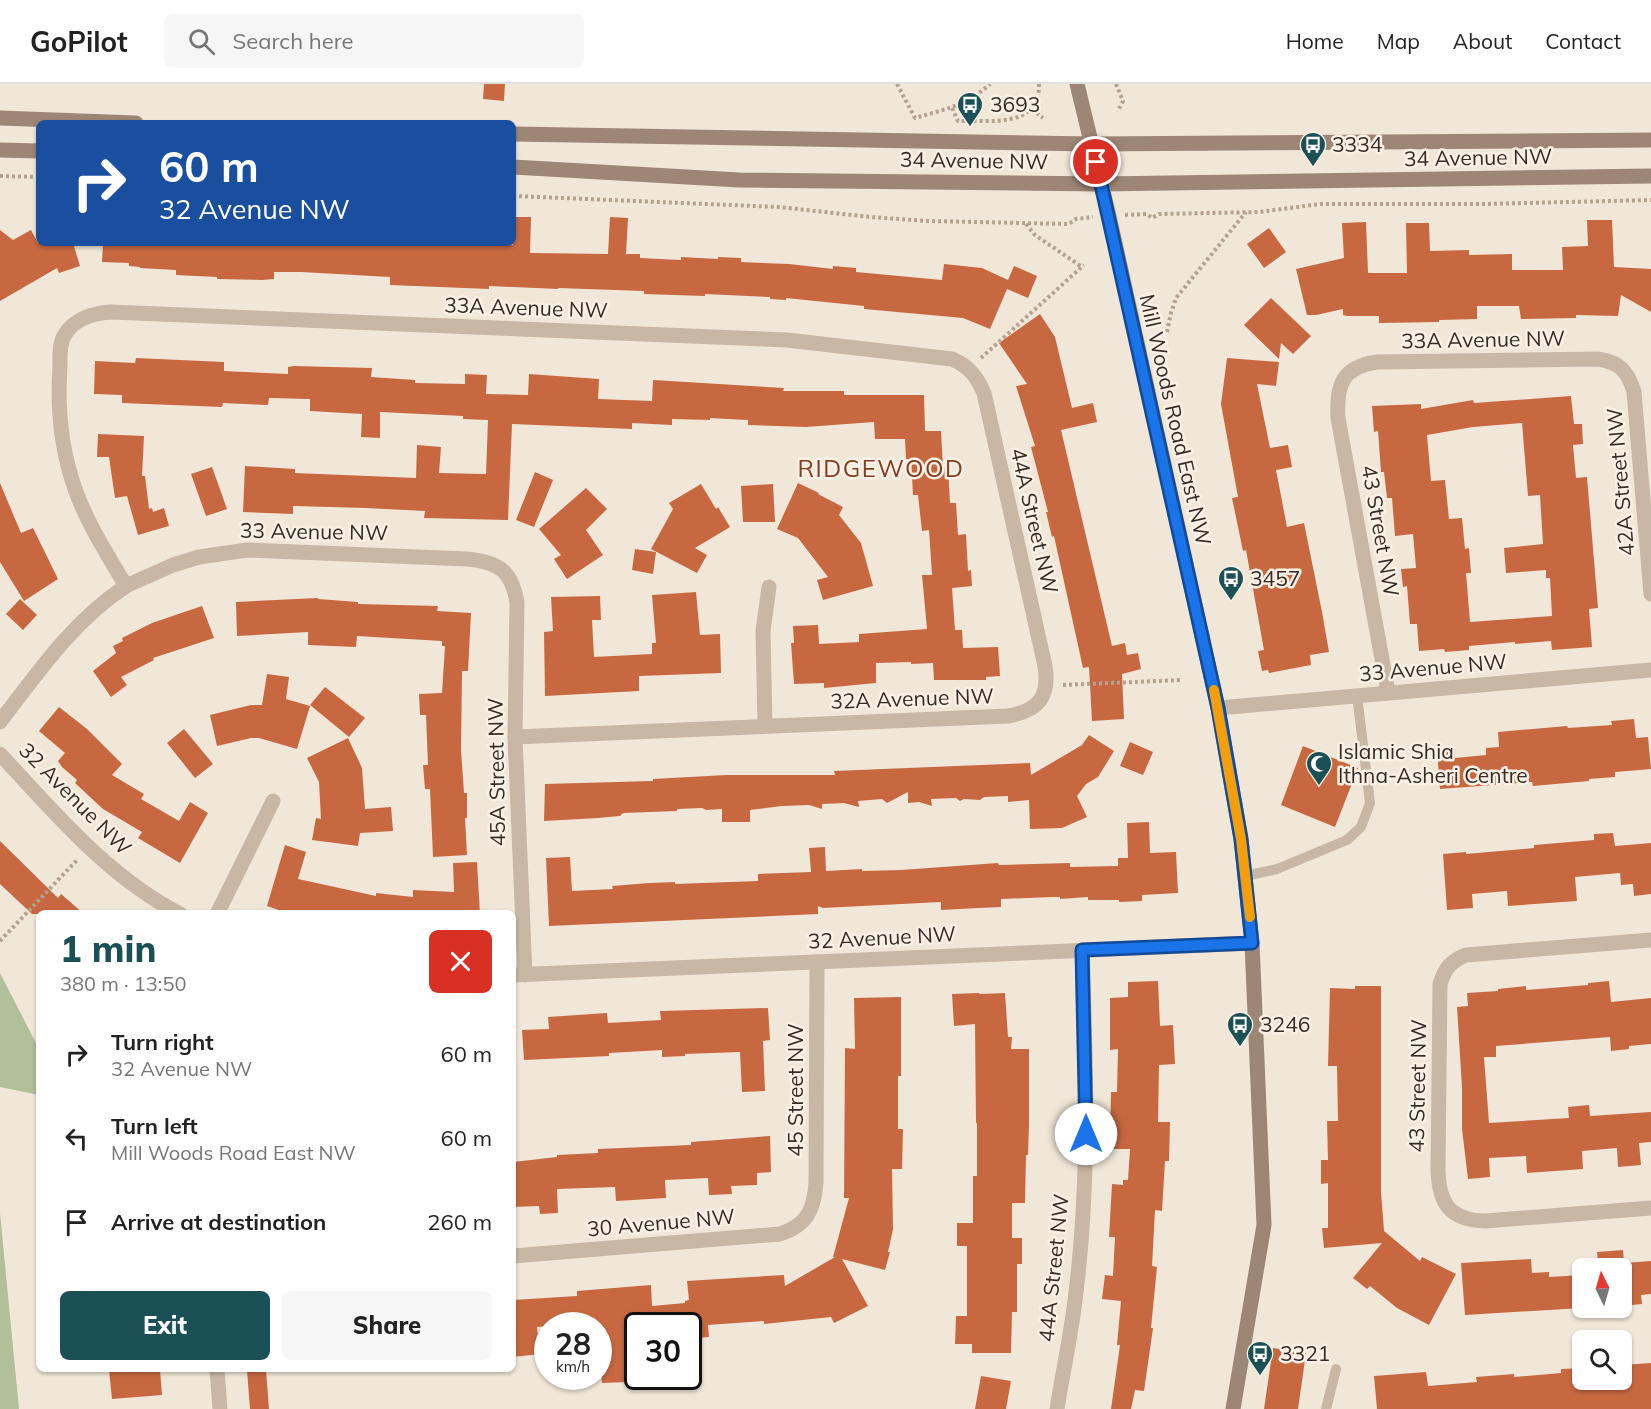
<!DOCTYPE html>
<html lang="en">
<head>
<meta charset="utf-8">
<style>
	:root { --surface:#fff; --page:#f6f6f6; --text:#222; --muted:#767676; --line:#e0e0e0; --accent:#1c5057 }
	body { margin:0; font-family:Mulish,sans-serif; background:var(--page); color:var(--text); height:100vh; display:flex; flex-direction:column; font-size:22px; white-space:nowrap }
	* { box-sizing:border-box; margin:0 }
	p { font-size:20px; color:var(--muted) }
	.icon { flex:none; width:33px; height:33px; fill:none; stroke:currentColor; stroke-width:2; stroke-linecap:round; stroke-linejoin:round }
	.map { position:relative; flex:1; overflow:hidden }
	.side { position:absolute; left:36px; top:826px; width:480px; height:462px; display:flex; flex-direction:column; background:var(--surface); border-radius:9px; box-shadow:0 2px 4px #0004 }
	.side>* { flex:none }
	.hud { position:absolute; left:36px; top:36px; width:480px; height:126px; border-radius:9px; box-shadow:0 2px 4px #0004; background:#1a4fa0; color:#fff; overflow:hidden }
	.needle { width:39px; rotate:355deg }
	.fabs { position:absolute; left:1572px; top:1174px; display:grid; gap:12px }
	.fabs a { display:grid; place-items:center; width:60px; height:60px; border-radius:9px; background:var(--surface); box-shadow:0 2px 4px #0004; font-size:30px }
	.speed { position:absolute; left:534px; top:1228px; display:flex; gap:12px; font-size:30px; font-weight:700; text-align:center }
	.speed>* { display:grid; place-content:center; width:78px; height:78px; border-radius:50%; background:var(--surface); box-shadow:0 2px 4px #0004; line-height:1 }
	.speed small { font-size:15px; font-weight:400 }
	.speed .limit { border:3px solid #111; border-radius:9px; background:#fff; color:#111 }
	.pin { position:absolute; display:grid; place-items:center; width:51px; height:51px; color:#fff; margin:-26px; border:3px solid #fff; border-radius:50%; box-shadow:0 2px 6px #0007 }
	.me { position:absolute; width:66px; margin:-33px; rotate:0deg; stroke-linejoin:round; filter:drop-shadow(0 0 4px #0008) }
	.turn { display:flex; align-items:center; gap:21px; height:126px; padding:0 24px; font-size:27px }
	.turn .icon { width:78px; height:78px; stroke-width:2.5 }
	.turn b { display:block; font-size:42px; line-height:51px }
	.round { display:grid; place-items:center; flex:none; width:63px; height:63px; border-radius:9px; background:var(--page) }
	.head { display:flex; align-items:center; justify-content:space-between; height:102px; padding:0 24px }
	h1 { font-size:36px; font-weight:800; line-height:45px; color:var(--accent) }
	.action { display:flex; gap:12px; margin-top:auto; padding:12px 24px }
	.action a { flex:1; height:69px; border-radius:9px; background:var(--accent); color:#fff; font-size:24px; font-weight:800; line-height:69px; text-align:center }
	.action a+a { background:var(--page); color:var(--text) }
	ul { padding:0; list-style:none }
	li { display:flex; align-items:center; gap:18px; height:84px; padding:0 24px }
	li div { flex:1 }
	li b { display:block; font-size:22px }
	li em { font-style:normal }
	header { display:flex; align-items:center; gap:36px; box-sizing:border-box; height:84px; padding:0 30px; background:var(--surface); border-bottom:2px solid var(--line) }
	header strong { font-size:28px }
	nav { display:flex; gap:33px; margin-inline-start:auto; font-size:21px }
	.search { width:420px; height:54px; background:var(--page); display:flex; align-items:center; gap:15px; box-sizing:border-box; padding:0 21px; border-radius:9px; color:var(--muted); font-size:22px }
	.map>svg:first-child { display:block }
</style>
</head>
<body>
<header>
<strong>GoPilot</strong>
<div class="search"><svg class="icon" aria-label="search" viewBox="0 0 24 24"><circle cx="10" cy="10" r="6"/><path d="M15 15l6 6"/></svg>Search here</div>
<nav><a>Home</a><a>Map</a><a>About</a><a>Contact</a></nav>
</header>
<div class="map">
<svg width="1651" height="1325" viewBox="0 0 1651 1325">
	<rect width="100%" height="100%" fill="#f1e7d9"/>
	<g fill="#b1c099">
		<path d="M0,889L39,965V1011L0,1003Z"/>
		<path d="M0,1129L19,1325H0Z"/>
	</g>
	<g fill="#c76841" fill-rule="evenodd">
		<path d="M484,0H505L504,17L483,15Z"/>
		<path d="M513,133H531L530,169L608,170L610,133L628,134L626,170H640V174L681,176V173L718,175V173L741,174V178L789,180L833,185V182L856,184V188L942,196L944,180L982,184L1008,196L1014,182L1037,192L1028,214L1007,205L990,245L963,234L864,225V222L786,214V216L770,215V213L705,210V212L644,210V207L558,204V205L489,202V205L390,201V193L301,188H274V195L262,196L217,195V193L176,191V186L140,184V183L129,182V179L102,178L103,159H482L513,161Z"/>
		<path d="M1587,136H1612L1614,183L1651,185V228L1621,211L1618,232L1576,231V234L1521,235L1519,222H1477V235L1439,236V238L1379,239V232H1347L1343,231V225L1316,231H1307L1296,185L1344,174L1342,139L1366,138L1368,189H1407L1406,139H1429L1430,167L1469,166V171L1512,170V186H1563L1562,163L1588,162Z"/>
		<path d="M1269,144L1286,168L1264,184L1247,160Z"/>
		<path d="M0,146L13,156L31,146L38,159H73L80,182L59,189L57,184L0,217Z"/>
		<path d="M1271,214L1311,252L1293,270L1281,259L1279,275L1244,241Z"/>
		<path d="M1040,230L1055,253L1072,324L1093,319L1097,338L1061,346L1112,562L1125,559L1127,571L1138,569L1141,585L1122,590L1124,635L1092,637L1089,583L1083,584L1054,452L1052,453L1046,428H1048L1031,363L1035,362L1016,302L1027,300L999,259Z"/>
		<path d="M136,274L224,278V287L288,290V283L294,282L372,284L371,293L415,296V299L465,300V290L487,291L486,310L528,311L529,290L599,295L598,315L652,317L653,296L784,304L783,307H844V311H924L925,347H941L943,384L948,383L950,419H956L958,451L966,450L968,487L971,486L972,502L952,504L955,546H962L963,564L998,563L1000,592L986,593V596H934L933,579L911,580V578L876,579V599L824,604V599L794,600L791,559H794L793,542L818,541L819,560L859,558V550L927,545L922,491H932L929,446L922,447L918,411H913L911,375H906L905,355H875L874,338L806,343L748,341V336L710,334V336L672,335V341L632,339V345L512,340L508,436L424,434L425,427L366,424L293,422V430L243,428L245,382L295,385V389L416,394L417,361L441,363L439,389L486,390L488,336L463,335V332L380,328V354L361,353L362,330L310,327V315L269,314L268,321L223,319L222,323L122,319V311L94,310L95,277L135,279Z"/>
		<path d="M1227,274L1279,278L1276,302L1257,300L1270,364L1288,361L1292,383L1276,386L1287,443L1304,439L1322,528L1329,568L1310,571L1311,581L1269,589L1268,586L1262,587L1258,567L1264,566L1246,466L1243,467L1232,414L1238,413L1221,320Z"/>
		<path d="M1571,312L1574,340H1582L1583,360L1573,361L1576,394L1587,393L1598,524L1589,525L1592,563L1552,566L1551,557L1515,560V558L1469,562V566L1445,568L1444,565L1419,567L1417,540H1410L1407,502L1403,503L1401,485L1416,484L1413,450L1395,452L1392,414H1387L1384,388H1381L1378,347L1374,348L1372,322L1421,320V325L1473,316L1474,319ZM1522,339L1528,412L1540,411L1543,460L1504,464L1506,489L1546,486V494H1550L1552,532L1470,538L1466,489H1471L1469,464L1465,465L1462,434L1449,435L1445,396L1431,397L1427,351L1473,343Z"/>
		<path d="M98,350L144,352L142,392H145L149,425L152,424L153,428L164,424L169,442L138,451L127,412L115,414L109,373H97Z"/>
		<path d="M212,383L227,425L206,432L191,390Z"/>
		<path d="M535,388L553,396L534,443L516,436Z"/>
		<path d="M0,399L21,449L33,444L58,495L24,517L0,478Z"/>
		<path d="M798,399L819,409L818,410L843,423L839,431L861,459L873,502L823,516L817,496L828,493L798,454L777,445Z"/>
		<path d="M701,400L716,425L718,423L730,443L695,464L707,471L697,489L651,465L673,425L669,419Z"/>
		<path d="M773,400L775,438H743L741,402Z"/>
		<path d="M586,404L607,425L586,446L603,471L567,495L554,475L561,471L539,445Z"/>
		<path d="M635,465L656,468L653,490L632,486Z"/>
		<path d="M696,508L700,551L720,550L721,589L639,592V607L545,612L544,548L553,547L551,513L600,512L601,536H592L594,573L652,570V559H656L652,511Z"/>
		<path d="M318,514V515L358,518V520L438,522L437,527L471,529L468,587H462L461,666L464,709H467V734H465L467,771L433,773L430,705H425L423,681H428L426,631H420L419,610L442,609L445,562H442V557L357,552L356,563L308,561V548L237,552L236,518Z"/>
		<path d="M20,515L37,531L23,546L6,530Z"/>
		<path d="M202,522L214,554L153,574L154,576L121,593L127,601L111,613L93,587L116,569L113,562L123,557L122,554L152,539Z"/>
		<path d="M267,590L289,593L286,615L310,622L297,665L259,654H251L217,662L210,631L251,621H262Z"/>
		<path d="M325,603L365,634L349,653L310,621Z"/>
		<path d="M59,623L87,645L122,680L112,691L144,710L141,715L179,737L190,718L208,729L180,779L138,754L142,748L103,725L75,699L77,696L62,683L58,677L65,669L39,647Z"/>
		<path d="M1634,635L1636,654L1648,653L1651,685L1615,688V693L1589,695V697L1533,702L1532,698L1440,705L1437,666L1454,664L1455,674L1486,671V664L1499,663L1498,648L1567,642L1568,644L1612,641L1611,637Z"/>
		<path d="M184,645L213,680L195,694L167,659Z"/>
		<path d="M1089,651L1114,667L1098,693L1086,700L1077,712L1087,733L1062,744L1030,745L1029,716L1008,718V712L984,713L980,716L964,715L960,717L956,714L931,715L932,722L919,718L908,719V708L887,719L882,715L858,717L859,723L844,719L822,720V725L809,721L782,722L750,726V738H722V725L706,726L702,724L677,725V727L623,729L620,732L598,734L544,737L545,700L653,697V695L726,691H835L834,687L1030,679L1031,691L1082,661Z"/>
		<path d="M348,654L362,684L365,725L391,723L393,747L360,749L358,762L312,756L316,734L321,735L319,698L307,674Z"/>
		<path d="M1130,658L1153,668L1143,691L1120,682Z"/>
		<path d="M1303,662L1358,684L1335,743L1281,721Z"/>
		<path d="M1149,738L1150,769L1176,768L1178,809L1142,811V817L1119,818V816H1088V813L1060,815V813H1052L1001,815V823L978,824L941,826V818L823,824L818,822V830L549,842L546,774L570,773L572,807L613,805L612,802L649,799L675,798V800L758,797V790L811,788L809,764L825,763L826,787L862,785V787L901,786L998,779L999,781L1070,779V783L1118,782V774H1128L1127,739Z"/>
		<path d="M1613,749L1615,762L1651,759V810L1634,812L1633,800L1621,801L1620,789L1575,793L1577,817L1508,822L1507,807L1472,810L1473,824L1447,826L1443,770L1466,768V770L1534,764V761L1594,756V750Z"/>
		<path d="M0,757L58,814L61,810L84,830H32L0,800Z"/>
		<path d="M285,761L306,768L298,795L376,812V809L413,813V806L454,808L453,779L477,778L480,830H290L267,822Z"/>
		<path d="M1158,897L1160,942L1173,941L1175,980L1159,981L1158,1038H1170L1169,1077H1165L1162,1127L1155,1126L1152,1182L1157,1183L1151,1244H1153L1144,1307L1135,1306L1131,1325H1111L1120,1261H1117L1121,1217L1102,1215L1105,1191L1113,1192L1115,1153H1109L1112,1100L1123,1101V1096H1128L1130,1065H1110L1111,1008H1117L1118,965L1110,966V914L1128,913V898Z"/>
		<path d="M1609,897L1611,918L1651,914V960L1629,962V965L1611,967L1610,953L1496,962V973H1484L1489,1039L1569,1034L1568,1023L1589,1021L1590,1032L1651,1028V1058L1639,1059L1641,1081L1618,1083L1617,1064L1582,1067L1583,1085L1527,1089L1526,1072L1489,1074L1490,1093L1468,1095L1462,1045V1003L1457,923L1468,922L1467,909L1498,907V905L1526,902V906L1588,901V899Z"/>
		<path d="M1355,902H1381V1108L1384,1147L1420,1177L1422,1173L1456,1190L1429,1241L1397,1224L1370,1202L1367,1205L1353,1194L1382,1159L1324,1164L1322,1144H1328V1099L1321,1100V1076H1328L1327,1037H1338L1337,982H1328L1330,904L1355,905Z"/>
		<path d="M979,909L980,910L1005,909L1008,953H1012L1011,965H1029V1041L1028,1071H1026L1025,1119H1012V1154H1022V1180H1017V1228H1012L1011,1269H972V1260H955L956,1232H967V1162H957V1139H973V1092H977V1039H976L975,940L954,942L952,910Z"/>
		<path d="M901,913V992H898V1045H903L902,1085H892L893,1145L888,1168H890L885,1186L842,1175L868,1222L834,1239L831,1233L764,1240V1237L708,1241L709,1253L688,1255V1242H638V1257L624,1258L627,1298L602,1299L598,1242H583V1239L537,1243L540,1270L513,1273V1216L577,1212V1207L651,1201L652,1222L685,1219V1217L689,1216L687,1197L784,1191L785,1202L835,1173H833L849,1114H844L845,964L855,965L854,914Z"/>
		<path d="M768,924L770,956L763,957L765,1007L742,1008L740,968L685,970V972L662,973V966L609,969V972L524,976L522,946L549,945L548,933L607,929L608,939L661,936L660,927Z"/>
		<path d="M770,1052L771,1088L757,1089V1101L731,1102L732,1110L709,1111L708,1094L665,1096L666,1114L616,1117L615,1103L557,1105L558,1129L540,1130L539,1122L513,1123V1078L557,1073V1071L598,1069V1065L691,1061V1058Z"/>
		<path d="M1623,1166L1624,1179L1651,1177V1210L1641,1211L1642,1220L1622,1222V1185H1599L1597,1168Z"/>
		<path d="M1531,1175L1532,1189L1549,1188V1193L1582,1191V1224L1465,1231L1461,1179Z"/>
		<path d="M1273,1264L1306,1269L1298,1325H1264Z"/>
		<path d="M1651,1279V1325H1377L1374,1292L1426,1288L1428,1302L1477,1298L1476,1293L1514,1290V1293L1561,1289V1285L1582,1284V1296H1622V1281Z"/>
		<path d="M109,1286H160L162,1311L112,1315Z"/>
		<path d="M247,1286H266L269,1325H250Z"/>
		<path d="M981,1292L1011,1297L1006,1325H975Z"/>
	</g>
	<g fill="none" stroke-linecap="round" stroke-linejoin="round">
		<g stroke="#b5a18f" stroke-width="4" stroke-dasharray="3 3" stroke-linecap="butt">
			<path d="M897,0L915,34C946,25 965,22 990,0"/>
			<path d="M1116,0L1123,17L1119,25"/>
			<path d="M952,24L958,37C989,36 1040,45 1039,0"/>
			<path d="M1032,25L1043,34"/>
			<path d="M0,92L39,93"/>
			<path d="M513,112L779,123L870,133L928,137L1069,140L1076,135L1093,133"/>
			<path d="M1125,131L1147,130L1152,134L1159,130L1259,128L1320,120H1483L1651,116"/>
			<path d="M1026,140L1035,151L1082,183"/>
			<path d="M1167,248L1171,229L1176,214L1246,128"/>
			<path d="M981,274L1084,181"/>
			<path d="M1063,601L1180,596"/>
			<path d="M0,857L78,775"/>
		</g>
		<g stroke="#c9b7a5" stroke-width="10">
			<path d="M1245,792L1277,785L1347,756L1361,743L1370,719L1357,611"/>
			<path d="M1326,1325L1336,1285"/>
		</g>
		<g stroke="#c9b7a5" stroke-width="15">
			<path d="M126,502L173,481L199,473L247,466L467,475C499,478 512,487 517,519L515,653L525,891"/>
			<path d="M1388,608L1338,334C1336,301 1342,283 1377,278L1598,275C1619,278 1628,287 1634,308L1651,510"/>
			<path d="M1218,624L1651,586"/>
			<path d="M0,638C38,588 73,537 126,502C107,470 87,439 75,405C61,365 57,325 60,283C60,273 59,261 64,252C73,235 93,229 111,228L787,256L952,275C969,282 977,293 984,309L1045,582C1050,613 1038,627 1008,632L515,653"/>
			<path d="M765,642L763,547L769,503"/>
			<path d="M0,670C55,729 107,792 180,830"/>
			<path d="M217,830L273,717"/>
			<path d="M1651,856L1466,871C1451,877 1445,884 1440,900L1438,1086C1439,1120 1450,1136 1485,1137L1651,1124"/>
			<path d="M513,891L1252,859"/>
			<path d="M513,1172L780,1150C807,1141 814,1126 816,1099L817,878"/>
			<path d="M217,1286L220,1325"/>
			<path d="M1057,1325C1063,1286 1072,1247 1076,1208C1090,1094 1086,980 1082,866"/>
		</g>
		<g stroke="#9d8676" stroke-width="15">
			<path d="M1077,0L1109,132L1218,624L1241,755L1252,859L1264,1141L1233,1325"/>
			<path d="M0,34L136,39"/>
			<path d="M513,50L1091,60L1651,56"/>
			<path d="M0,66L39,67"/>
			<path d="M513,83L739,96L1101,100L1651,92"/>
		</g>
	</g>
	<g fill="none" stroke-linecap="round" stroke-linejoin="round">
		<defs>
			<path id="route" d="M1086,1050L1082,866L1252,859L1241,755L1218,624L1096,78"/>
		</defs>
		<use href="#route" stroke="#114b97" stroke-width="15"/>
		<use href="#route" stroke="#1a73e8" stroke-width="10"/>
		<path stroke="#f59e0b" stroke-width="10" d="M1214,606L1241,755L1250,833"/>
	</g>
	<defs>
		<symbol id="bus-pin" viewBox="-11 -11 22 30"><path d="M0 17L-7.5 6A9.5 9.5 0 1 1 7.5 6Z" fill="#1c5057" stroke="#f9f1e5"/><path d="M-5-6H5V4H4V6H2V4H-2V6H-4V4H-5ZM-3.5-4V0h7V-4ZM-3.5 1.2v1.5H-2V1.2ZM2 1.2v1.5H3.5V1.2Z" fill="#fff"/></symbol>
		<symbol id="mosque-pin" viewBox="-11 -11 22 30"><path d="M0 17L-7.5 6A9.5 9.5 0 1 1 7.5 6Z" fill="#1c5057" stroke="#f9f1e5"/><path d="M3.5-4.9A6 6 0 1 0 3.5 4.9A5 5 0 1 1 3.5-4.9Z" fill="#fff"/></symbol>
	</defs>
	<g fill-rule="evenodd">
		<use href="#bus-pin" x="955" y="6" width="30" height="40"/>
		<use href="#bus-pin" x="1298" y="46" width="30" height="40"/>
		<use href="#bus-pin" x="1216" y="480" width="30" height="40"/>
		<use href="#mosque-pin" x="1304" y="665" width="30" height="40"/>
		<use href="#bus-pin" x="1225" y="926" width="30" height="40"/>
		<use href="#bus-pin" x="1245" y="1255" width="30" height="40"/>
	</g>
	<g text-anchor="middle" stroke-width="5" stroke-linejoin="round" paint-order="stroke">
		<g font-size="21" fill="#352c26" stroke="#f9f1e5" text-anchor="start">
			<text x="990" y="28">3693</text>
			<text x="1332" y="68">3334</text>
			<text x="1250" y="502">3457</text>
			<text x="1338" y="675">Islamic Shia<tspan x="1338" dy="24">Ithna-Asheri Centre</tspan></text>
			<text x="1260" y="948">3246</text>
			<text x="1280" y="1277">3321</text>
		</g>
		<g font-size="21" fill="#352c26" stroke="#f9f1e5">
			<text transform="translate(1478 74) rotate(-1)" y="7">34 Avenue NW</text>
			<text transform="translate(974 77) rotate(1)" y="7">34 Avenue NW</text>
			<text transform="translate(526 224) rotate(2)" y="7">33A Avenue NW</text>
			<text transform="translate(1483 256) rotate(-1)" y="7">33A Avenue NW</text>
			<text transform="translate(1175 336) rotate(77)" y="7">Mill Woods Road East NW</text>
			<text transform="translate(1621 398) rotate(-95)" y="7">42A Street NW</text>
			<text transform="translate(1034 437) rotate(77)" y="7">44A Street NW</text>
			<text transform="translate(1380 447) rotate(80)" y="7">43 Street NW</text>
			<text transform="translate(314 448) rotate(1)" y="7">33 Avenue NW</text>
			<text transform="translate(1433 584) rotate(-5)" y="7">33 Avenue NW</text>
			<text transform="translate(912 615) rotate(-2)" y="7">32A Avenue NW</text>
			<text transform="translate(497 688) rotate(-91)" y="7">45A Street NW</text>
			<text transform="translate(75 715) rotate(45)" y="7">32 Avenue NW</text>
			<text transform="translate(882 854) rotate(-3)" y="7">32 Avenue NW</text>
			<text transform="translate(1418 1002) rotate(-89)" y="7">43 Street NW</text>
			<text transform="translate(796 1006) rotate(-90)" y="7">45 Street NW</text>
			<text transform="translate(661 1139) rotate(-5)" y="7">30 Avenue NW</text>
			<text transform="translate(1054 1184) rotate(-84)" y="7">44A Street NW</text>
		</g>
		<g font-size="24" letter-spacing="1.5" fill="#843c1f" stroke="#f9f1e5">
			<text x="881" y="393">RIDGEWOOD</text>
		</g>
	</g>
</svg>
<div class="fabs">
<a><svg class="needle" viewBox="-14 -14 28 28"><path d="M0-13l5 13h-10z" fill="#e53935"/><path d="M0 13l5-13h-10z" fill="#767676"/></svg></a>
<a><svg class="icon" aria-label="search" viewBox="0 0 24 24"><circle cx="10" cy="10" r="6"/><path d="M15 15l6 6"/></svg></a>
</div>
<div class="speed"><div>28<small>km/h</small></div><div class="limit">30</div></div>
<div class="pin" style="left:1096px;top:78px;background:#d93025"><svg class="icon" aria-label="arrive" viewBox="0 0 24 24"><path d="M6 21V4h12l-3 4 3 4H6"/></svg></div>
<svg class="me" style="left:1086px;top:1050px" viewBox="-20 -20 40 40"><circle r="19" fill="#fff"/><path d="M0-13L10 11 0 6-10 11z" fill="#1a73e8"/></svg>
<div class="hud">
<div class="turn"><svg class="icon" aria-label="right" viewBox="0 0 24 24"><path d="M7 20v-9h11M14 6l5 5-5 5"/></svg><div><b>60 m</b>32 Avenue NW</div></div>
</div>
<section class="side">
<div class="head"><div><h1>1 min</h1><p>380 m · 13:50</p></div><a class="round" style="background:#d93025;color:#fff"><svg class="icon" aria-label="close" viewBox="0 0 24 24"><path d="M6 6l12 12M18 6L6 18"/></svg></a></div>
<ul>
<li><svg class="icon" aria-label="right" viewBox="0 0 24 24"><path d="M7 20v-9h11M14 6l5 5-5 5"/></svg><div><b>Turn right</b><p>32 Avenue NW</p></div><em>60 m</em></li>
<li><svg class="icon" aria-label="left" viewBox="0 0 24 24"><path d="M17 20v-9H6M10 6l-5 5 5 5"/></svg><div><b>Turn left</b><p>Mill Woods Road East NW</p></div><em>60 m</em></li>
<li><svg class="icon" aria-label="arrive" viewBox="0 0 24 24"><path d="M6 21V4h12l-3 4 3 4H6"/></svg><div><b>Arrive at destination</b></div><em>260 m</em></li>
</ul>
<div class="action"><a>Exit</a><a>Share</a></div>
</section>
</div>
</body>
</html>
